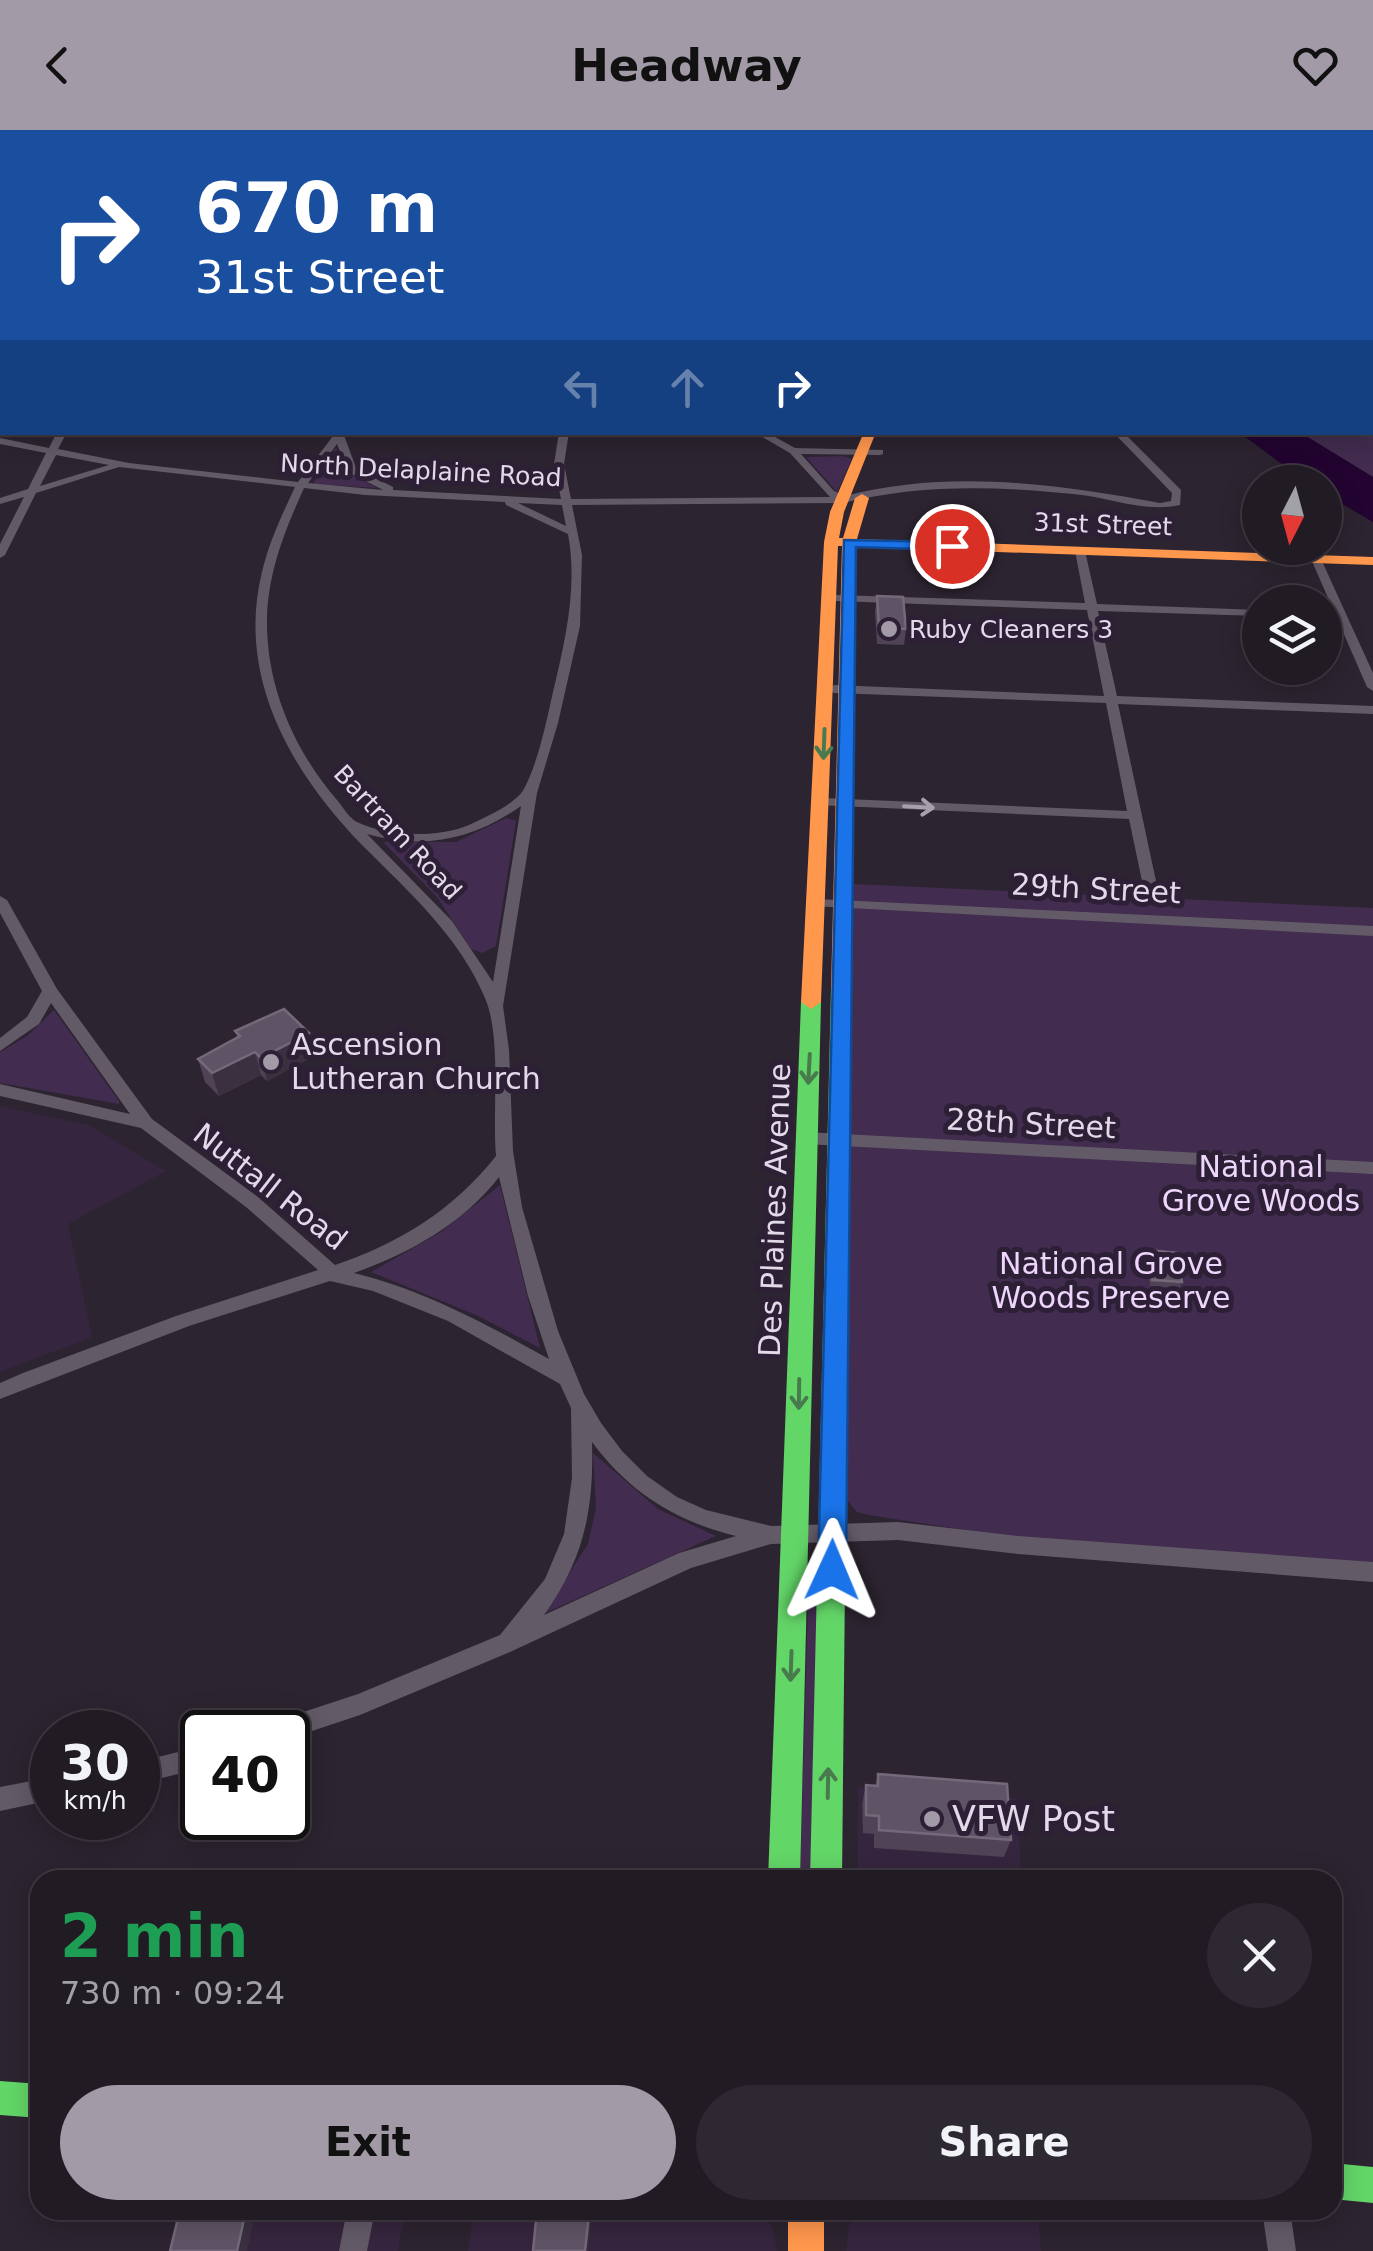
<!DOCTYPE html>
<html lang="en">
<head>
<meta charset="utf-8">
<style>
	:root { --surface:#211b24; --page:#2d2831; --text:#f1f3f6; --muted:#a2a1a6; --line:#3e3941; --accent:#a39aa8 }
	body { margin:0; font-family:"DejaVu Sans",sans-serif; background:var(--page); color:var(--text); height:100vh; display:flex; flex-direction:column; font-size:38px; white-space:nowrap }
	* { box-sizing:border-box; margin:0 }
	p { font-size:32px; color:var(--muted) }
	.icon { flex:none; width:55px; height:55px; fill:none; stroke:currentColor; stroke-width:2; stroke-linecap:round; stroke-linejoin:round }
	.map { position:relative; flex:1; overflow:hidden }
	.side { position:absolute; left:30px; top:1740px; width:1312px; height:350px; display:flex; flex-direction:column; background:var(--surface); border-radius:30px; box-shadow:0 5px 25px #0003,0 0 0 2px var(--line) }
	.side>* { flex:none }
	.top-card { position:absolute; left:0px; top:0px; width:1375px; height:305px; box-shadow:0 5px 25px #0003,0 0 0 2px var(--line); background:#1a4fa0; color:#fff; overflow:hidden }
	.needle { width:65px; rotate:186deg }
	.tools { position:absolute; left:1242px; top:335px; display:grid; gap:20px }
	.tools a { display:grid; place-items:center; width:100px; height:100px; border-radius:50%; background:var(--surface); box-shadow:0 5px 25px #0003,0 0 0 2px var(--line); font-size:50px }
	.speed { position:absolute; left:30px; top:1580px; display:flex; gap:20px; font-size:50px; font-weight:700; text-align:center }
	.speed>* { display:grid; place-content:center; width:130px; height:130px; border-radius:50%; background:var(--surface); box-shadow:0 5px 25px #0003,0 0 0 2px var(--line); line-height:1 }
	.speed small { font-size:25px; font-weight:400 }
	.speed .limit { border:5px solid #111; border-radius:15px; background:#fff; color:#111 }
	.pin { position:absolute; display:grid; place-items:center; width:85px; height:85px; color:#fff; margin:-42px; border:5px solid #fff; border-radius:50%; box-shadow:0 2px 10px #0007 }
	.me { position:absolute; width:110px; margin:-55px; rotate:1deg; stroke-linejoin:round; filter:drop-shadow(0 0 8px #0008) }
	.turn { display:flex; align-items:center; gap:35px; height:210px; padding:0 30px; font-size:45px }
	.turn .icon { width:130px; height:130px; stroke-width:2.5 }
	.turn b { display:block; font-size:70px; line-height:85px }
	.lanes { display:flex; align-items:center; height:95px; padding:0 30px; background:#0003; justify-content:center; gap:50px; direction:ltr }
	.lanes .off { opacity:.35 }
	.round { display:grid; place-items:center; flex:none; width:105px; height:105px; border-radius:52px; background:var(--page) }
	.summary { display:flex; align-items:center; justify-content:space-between; height:170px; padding:0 30px }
	h1 { font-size:60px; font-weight:700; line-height:75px; color:#1e9e55 }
	.button { display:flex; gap:20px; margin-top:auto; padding:20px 30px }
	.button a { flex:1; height:115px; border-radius:60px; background:var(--accent); color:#111; font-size:40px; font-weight:700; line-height:115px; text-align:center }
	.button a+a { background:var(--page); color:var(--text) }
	header { display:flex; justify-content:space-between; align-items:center; height:130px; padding:0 30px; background:var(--accent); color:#111; font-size:45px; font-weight:700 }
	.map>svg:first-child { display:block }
</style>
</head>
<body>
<header><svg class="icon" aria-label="back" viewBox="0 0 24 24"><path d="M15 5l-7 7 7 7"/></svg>Headway<svg class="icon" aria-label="heart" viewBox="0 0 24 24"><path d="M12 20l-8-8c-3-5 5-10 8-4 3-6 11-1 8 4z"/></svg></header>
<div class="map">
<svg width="1373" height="2121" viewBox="0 0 1373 2121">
	<rect width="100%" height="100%" fill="#2c2430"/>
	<g fill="#36253e">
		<path d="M0,976L89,995L166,1041L68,1094L92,1207L0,1242Z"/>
		<path d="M858,1657L1016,1668L1022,1750H858Z"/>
		<path d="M187,2080H405L398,2121H177Z"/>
		<path d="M474,2080H758L772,2097L777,2121H468Z"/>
		<path d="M864,2080H1038L1041,2121H846L849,2096Z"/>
	</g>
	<g fill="#422c4f">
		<path d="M1170,0H1373V347L1301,303L1372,302V2Z"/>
		<path d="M336,317L347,342L377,358L313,354Z"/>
		<path d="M843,326L852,329L837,362L806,327Z"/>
		<path d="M506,688L516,691L496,816L482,823L471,819L437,767L383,712H456Z"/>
		<path d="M854,754L1373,778V1434L1023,1409L869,1385L857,1382L846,1369Z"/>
		<path d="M54,880L119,971V974L0,953V922L27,906Z"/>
		<path d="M500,1055L540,1218L476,1185L371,1142L441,1102Z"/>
		<path d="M593,1323L658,1379L716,1406L543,1484L588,1414L596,1378Z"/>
		<path d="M815,1433L819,1435L814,1750H800L809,1438Z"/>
	</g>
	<path fill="#230431" d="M1240,303H1301L1373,347V392L1325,364V352H1306Z"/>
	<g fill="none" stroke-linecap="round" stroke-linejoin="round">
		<g fill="#635a68" fill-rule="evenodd">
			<path d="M0,0H39L0,4Z"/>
			<rect x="116" y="0" width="6" height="2"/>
			<path d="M1065,0H1071L1072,2H1066Z"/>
			<rect x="0" y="35" width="2" height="4"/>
			<rect x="0" y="70" width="2" height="4"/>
			<rect x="0" y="113" width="2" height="5"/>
			<rect x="0" y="133" width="2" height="4"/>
			<rect x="0" y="223" width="2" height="6"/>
			<path d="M57,302H67L58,319L129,333L298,352L336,302H345L344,305L356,338L393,357V360L561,369L554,334L559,302H569L564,334L571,369L830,367L790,323L754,302H766L795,318L883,320V324L880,325L801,324L834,361L845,366C949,339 1056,354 1160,373L1171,371L1172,363L1113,302H1123L1181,360L1180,375C1144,383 1109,367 1073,364C995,356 919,354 843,373L572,375L582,425L580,496L558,593L537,663L503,876L509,920L513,1021L522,1077L558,1201L584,1264L601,1293L622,1321L647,1346L677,1367L706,1380L771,1396L898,1392L1018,1406L1373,1432V1452L1018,1424L898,1410L771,1414L691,1438L510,1522L360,1585L288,1609V1602H264L267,1594L358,1564L500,1505L545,1449L564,1404L572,1348L571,1278L560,1254L448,1191L373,1161L330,1151L189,1196L0,1269V1253L23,1243L176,1186L318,1140L246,1077L141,998L0,966V954L130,984L51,873L39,894L0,921V908L27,887L42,861L0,783V766L7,770L57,859L152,989L258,1067L335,1135C400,1113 453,1080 496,1026C492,981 502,908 485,868C459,806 408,761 362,715C291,642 236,547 262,442C269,412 282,385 295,357L119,337L36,363L5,425L0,428V414L24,367L0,374V368L28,359L46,323L0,314V308L49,318ZM337,314L348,342L383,360L308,353ZM56,325L109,335L40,356ZM304,358L365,365L505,372L506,375L568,404C578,457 565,511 553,562C546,593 539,629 525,657C517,674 485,687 469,695C439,708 387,707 357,692C349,688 343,677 337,670C294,620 266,556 267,489C268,442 285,400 304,358ZM518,373L562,375L566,396ZM521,676L493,852L452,791L367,704C424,720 473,710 521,676ZM499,1047L528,1166L549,1229C486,1194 424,1160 354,1143C409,1123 462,1095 499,1047ZM592,1312C629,1362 675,1391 736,1406L679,1423L544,1485C584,1429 594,1380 592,1312Z"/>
			<path d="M1080,418L1085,421L1097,474L1260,480V486L1098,481L1117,566L1373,576V584L1118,574L1156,751L1149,755L1142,751L1129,689L817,675L815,672L822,668L1127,681L1106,573L834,563L828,559L834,555L1104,566L1087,480L836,471L830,468L836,465L1085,473L1075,421Z"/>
			<path d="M1316,426L1321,429L1373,543V561L1367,557L1311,429Z"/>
			<path d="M817,769L1373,796V806L812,776L810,773Z"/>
			<path d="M805,1002L1373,1032V1044L805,1014L797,1008Z"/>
			<path d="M202,1616V1638L138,1654V1632Z"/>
			<path d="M52,1647V1670L0,1681V1657Z"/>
			<path d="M347,2080H375L367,2121H339Z"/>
			<path d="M1262,2080H1290L1296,2121H1268Z"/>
		</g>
		<g fill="#63d668" fill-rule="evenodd">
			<rect x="1372" y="25" width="1" height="6"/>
			<path d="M841,853L851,859L842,1750H810L831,859Z"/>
			<path d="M811,865L821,872L800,1750H768L801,872Z"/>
			<path d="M0,1951L40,1954V1988L0,1985Z"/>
			<path d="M1332,2033L1373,2037V2073L1332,2069Z"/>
		</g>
		<g fill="#ff974d" fill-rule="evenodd">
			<rect x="0" y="218" width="2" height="6"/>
			<path d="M864,302H876L844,382L839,408H843L855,368L862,364L869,368L857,409L1373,427V435L856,417L851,859L841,865L831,859L842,416H838L821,872L811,879L801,872L824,412L830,382Z"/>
			<rect x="788" y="2080" width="36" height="41"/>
		</g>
		<path fill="#b3261e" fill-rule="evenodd" d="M614,0H623L624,2H616Z"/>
		<defs>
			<g id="rail">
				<path d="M286,2L335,0"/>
				<path d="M330,2L379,0"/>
			</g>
		</defs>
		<use href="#rail" stroke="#68606c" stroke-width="4"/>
		<use href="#rail" stroke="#2d1f35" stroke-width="2.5" stroke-dasharray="6" stroke-linecap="butt"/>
	</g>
	<g fill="#4f4355">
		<path d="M877,466L906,499L904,515L877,514L875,482Z"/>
		<path d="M235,901L309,903L314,926L267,951L261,945L219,966L205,952L198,929L237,907Z"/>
		<path d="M1148,1120L1182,1152L1180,1158L1150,1156L1146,1126Z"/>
		<path d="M878,1644L1011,1710L1004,1727L874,1718V1704L863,1703L862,1674L866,1655L875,1656Z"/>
	</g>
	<g fill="#3a3040">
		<path d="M309,903L314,926L267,951L261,928Z"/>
		<path d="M255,922L261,945L219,966L212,943Z"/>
		<path d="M246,2080H256L247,2121H237Z"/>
		<path d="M589,2085L591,2093L588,2121H585Z"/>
	</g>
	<g fill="#5f5465" stroke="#74697a" stroke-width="2.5">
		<path d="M393,0H410L411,2H394Z"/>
		<path d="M527,0H605V2H528Z"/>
		<path d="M877,466L903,467L906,499L879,498Z"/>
		<path d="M284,879L309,903L261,928L255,922L212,943L198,929L240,906L235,901Z"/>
		<path d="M1148,1120L1177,1123L1182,1152L1152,1150Z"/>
		<path d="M878,1644L1007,1654L1011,1710L879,1700V1686L866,1685V1655L878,1656Z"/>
		<path d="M180,2080H246L237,2121H170Z"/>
		<path d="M537,2080L589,2085L585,2121H533Z"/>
	</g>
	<defs><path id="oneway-shaft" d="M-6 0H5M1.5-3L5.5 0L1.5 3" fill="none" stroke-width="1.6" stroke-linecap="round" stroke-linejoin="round" transform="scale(2.5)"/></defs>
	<g stroke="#487a4e">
		<use href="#oneway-shaft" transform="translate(824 614) rotate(92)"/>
		<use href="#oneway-shaft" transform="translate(809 939) rotate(93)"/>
		<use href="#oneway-shaft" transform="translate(799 1264) rotate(91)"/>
		<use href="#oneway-shaft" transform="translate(791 1536) rotate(92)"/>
		<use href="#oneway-shaft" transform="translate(828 1653) rotate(-89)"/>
	</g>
	<use stroke="#a9a0af" href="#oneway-shaft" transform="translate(919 677) rotate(3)"/>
	<path fill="#1a73e8" stroke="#114b97" stroke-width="2.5" d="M844,410L952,412L959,416L952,420L856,417L846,1440L842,1449L832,1452L822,1449L818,1440Z"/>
	<g fill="#a39aa8" stroke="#2d1f35" stroke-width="4">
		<circle cx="889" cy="499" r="10"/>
		<circle cx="271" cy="932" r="10"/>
		<circle cx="932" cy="1689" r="10"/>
	</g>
	<g text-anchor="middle" stroke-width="10" stroke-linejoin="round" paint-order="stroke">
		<g font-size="25" fill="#e3dae9" stroke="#2d1f35">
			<text transform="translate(421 340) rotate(3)" y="9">North Delaplaine Road</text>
			<text transform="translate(1103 394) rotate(2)" y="9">31st Street</text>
			<text transform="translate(398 702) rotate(47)" y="9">Bartram Road</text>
		</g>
		<g font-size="25" fill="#e3dae9" stroke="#2d1f35" text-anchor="start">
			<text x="909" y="508">Ruby Cleaners 3</text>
		</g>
		<g font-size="30" fill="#e3dae9" stroke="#2d1f35">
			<text transform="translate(1096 759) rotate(3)" y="10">29th Street</text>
			<text transform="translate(1031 994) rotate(3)" y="10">28th Street</text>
			<text transform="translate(270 1057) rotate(38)" y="10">Nuttall Road</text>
			<text transform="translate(775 1080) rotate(-88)" y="10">Des Plaines Avenue</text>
		</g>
		<g font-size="30" fill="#e3dae9" stroke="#2d1f35" text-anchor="start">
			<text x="291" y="925">Ascension<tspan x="291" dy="34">Lutheran Church</tspan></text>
		</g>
		<g font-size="30" fill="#eed5fc" stroke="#2d1f35">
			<text x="1261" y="1047">National<tspan x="1261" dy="34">Grove Woods</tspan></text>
			<text x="1111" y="1144">National Grove<tspan x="1111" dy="34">Woods Preserve</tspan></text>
		</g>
		<g font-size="35" fill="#e3dae9" stroke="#2d1f35" text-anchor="start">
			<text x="952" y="1701">VFW Post</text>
		</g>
	</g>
</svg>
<div class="tools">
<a><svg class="needle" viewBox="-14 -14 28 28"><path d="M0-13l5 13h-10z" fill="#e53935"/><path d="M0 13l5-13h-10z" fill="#a2a1a6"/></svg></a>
<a><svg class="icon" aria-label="layers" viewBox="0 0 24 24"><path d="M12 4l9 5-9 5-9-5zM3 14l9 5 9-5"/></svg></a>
</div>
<div class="speed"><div>30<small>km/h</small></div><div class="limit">40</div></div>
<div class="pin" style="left:952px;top:416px;background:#d93025"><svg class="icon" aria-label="arrive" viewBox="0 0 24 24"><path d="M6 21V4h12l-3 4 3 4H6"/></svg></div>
<svg class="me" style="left:832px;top:1440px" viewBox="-20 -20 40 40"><path d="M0-17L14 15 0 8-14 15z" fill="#1a73e8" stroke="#fff" stroke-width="4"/></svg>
<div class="top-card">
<div class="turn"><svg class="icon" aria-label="right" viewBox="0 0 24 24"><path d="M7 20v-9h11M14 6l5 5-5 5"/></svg><div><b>670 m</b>31st Street</div></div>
<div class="lanes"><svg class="icon off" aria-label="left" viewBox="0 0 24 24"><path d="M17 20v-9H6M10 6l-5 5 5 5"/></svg><svg class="icon off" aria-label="ahead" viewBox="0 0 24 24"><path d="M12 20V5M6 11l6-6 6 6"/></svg><svg class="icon" aria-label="right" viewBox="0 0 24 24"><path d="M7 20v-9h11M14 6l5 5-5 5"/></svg></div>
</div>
<section class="side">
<div class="summary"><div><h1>2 min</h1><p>730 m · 09:24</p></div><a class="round"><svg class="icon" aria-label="close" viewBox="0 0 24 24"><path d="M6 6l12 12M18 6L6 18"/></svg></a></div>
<div class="button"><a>Exit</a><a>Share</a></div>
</section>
</div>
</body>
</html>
